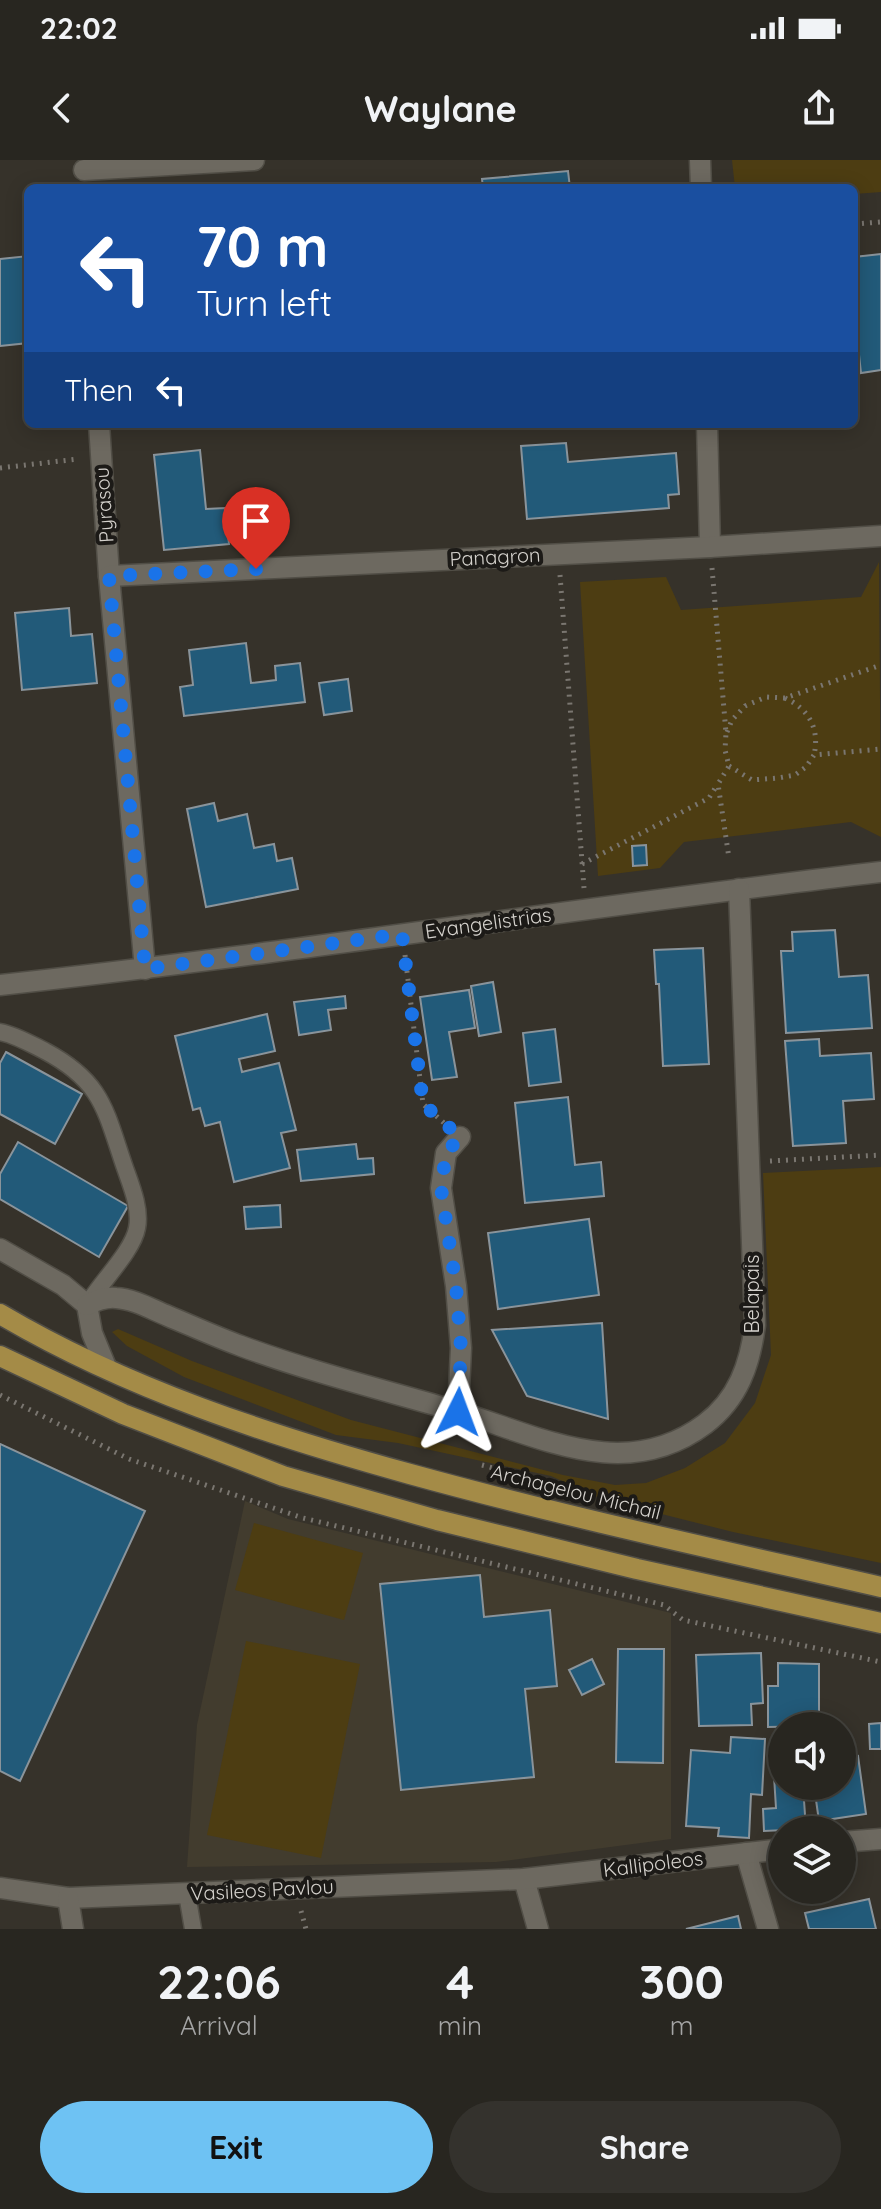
<!DOCTYPE html>
<html lang="en">
<head>
<meta charset="utf-8">
<style>
	:root { --surface:#282620; --page:#34322d; --text:#f1f3f6; --muted:#a5a5a5; --line:#44433e; --accent:#6ec2f3 }
	body { margin:0; font-family:Quicksand,sans-serif; background:var(--page); color:var(--text); height:100vh; display:flex; flex-direction:column; font-size:30px; white-space:nowrap }
	* { box-sizing:border-box; margin:0 }
	p { font-size:26px; color:var(--muted) }
	.icon { flex:none; width:44px; height:44px; fill:none; stroke:currentColor; stroke-width:2; stroke-linecap:round; stroke-linejoin:round }
	.map { position:relative; height:1769px; overflow:hidden }
	.panel { display:flex; flex-direction:column; background:var(--surface); flex:1 }
	.panel>* { flex:none }
	.guide { position:absolute; left:24px; top:24px; width:834px; height:244px; border-radius:12px; box-shadow:0 4px 20px #0003,0 0 0 2px var(--line); background:#1a4fa0; color:#fff; overflow:hidden }
	.buttons { position:absolute; left:768px; top:1552px; display:grid; gap:16px }
	.buttons a { display:grid; place-items:center; width:88px; height:88px; border-radius:50%; background:var(--surface); box-shadow:0 4px 20px #0003,0 0 0 2px var(--line); font-size:40px }
	.pin { position:absolute; display:grid; place-items:center; width:68px; height:68px; color:#fff; margin:-82px -34px; border-radius:50% 50% 50% 0; rotate:-45deg; box-shadow:0 0 8px #0007 }
	.pin .icon { rotate:45deg }
	.me { position:absolute; width:88px; margin:-44px; rotate:3deg; stroke-linejoin:round; filter:drop-shadow(0 0 6px #0008) }
	.turn { display:flex; align-items:center; gap:28px; height:168px; padding:0 40px; font-size:36px }
	.turn .icon { width:104px; height:104px; stroke-width:2.5 }
	.turn b { display:block; font-size:56px; line-height:68px }
	.then { display:flex; align-items:center; height:76px; padding:0 40px; background:#0003; gap:16px; font-size:30px }
	.eta { display:flex; justify-content:space-evenly; align-items:center; height:136px; text-align:center }
	.eta b { font-size:48px; font-weight:800; line-height:56px }
	.button { display:flex; gap:16px; margin-top:auto; padding:16px 40px }
	.button a { flex:1; height:92px; border-radius:48px; background:var(--accent); color:#111; font-size:32px; font-weight:800; line-height:92px; text-align:center }
	.button a+a { background:var(--page); color:var(--text) }
	.status { display:flex; justify-content:space-between; align-items:center; height:56px; padding:0 40px; background:var(--surface); direction:ltr }
	.status svg { height:22px; fill:currentColor }
	header { display:flex; justify-content:space-between; align-items:center; height:104px; padding:0 40px; background:var(--surface); font-size:36px; font-weight:800 }
	.map>svg:first-child { display:block }
</style>
</head>
<body>
<div class="status"><b>22:02</b><svg viewBox="0 0 49 12"><path d="M0 12V9h3v3zM5 12V6h3v6zM10 12V3h3v9zM15 12V0h3v12zM26 1h20v11H26zM47 4h2v5h-2z"/></svg></div>
<header><svg class="icon" aria-label="back" viewBox="0 0 24 24"><path d="M15 5l-7 7 7 7"/></svg>Waylane<svg class="icon" aria-label="share" viewBox="0 0 24 24"><path d="M12 15V3M7 8l5-5 5 5M5 13v7h14v-7"/></svg></header>
<div class="map">
<svg width="881" height="1769" viewBox="0 0 881 1769">
	<rect width="100%" height="100%" fill="#36322a"/>
	<path fill="#423c2e" d="M245,1341L288,1359L671,1453V1679L496,1702L187,1707L197,1565Z"/>
	<g fill="#4d3d12">
		<path d="M732,0H881V32L854,34V28H735Z"/>
		<path d="M879,402L881,677L851,662L684,682L660,708L598,716L580,422L666,417L681,450L861,437Z"/>
		<path d="M881,1007V1403L733,1372L602,1339L551,1316L398,1283L336,1275L184,1217L127,1186L112,1172L118,1169L192,1201L351,1260L563,1315L615,1325L646,1323L685,1308L725,1283L755,1243L771,1195L763,1013Z"/>
		<path d="M254,1363L363,1393L344,1460L235,1430Z"/>
		<path d="M246,1481L360,1504L321,1698L207,1675Z"/>
	</g>
	<g fill="#225a79" stroke="#8a949b" stroke-width="2">
		<path d="M568,11L570,28H483L482,19Z"/>
		<path d="M881,94V210L861,213L854,149V97Z"/>
		<path d="M28,96V183L0,186V99Z"/>
		<path d="M502,264H568V265L502,269Z"/>
		<path d="M566,283L568,302L676,293L679,334L668,335L669,348L527,359L521,286Z"/>
		<path d="M200,290L206,349L225,348L229,384L164,390L154,295Z"/>
		<path d="M69,448L71,476L92,474L97,523L22,530L15,453Z"/>
		<path d="M246,483L251,523L276,520L275,506L300,503L305,542L184,556L180,527L193,525L189,490Z"/>
		<path d="M348,519L352,551L324,555L319,523Z"/>
		<path d="M214,643L218,661L247,654L254,688L274,684L277,701L292,698L298,729L206,747L187,649Z"/>
		<path d="M646,685L647,705L633,706L632,686Z"/>
		<path d="M835,770L839,817L868,815L872,868L786,873L781,791H793L792,772Z"/>
		<path d="M703,788L709,904L663,906L659,824H656L654,790Z"/>
		<path d="M493,822L501,872L479,876L471,826Z"/>
		<path d="M469,830L475,868L449,872L457,917L432,920L420,837Z"/>
		<path d="M345,836L346,848L328,850L331,870L299,875L294,842Z"/>
		<path d="M267,854L275,891L239,899L242,912L279,903L296,970L281,973L290,1008L234,1022L220,962L205,966L200,948L193,950L175,876Z"/>
		<path d="M555,869L561,922L529,926L523,873Z"/>
		<path d="M819,879L820,896L871,893L874,939L843,941L846,983L793,986L785,881Z"/>
		<path d="M6,892L82,934L55,984L0,954V903Z"/>
		<path d="M568,937L575,1005L601,1002L604,1036L525,1043L515,943Z"/>
		<path d="M18,982L128,1046L99,1097L0,1039V1014Z"/>
		<path d="M356,984L358,999L373,998L374,1014L301,1021L297,990Z"/>
		<path d="M280,1045L281,1067L246,1069L244,1047Z"/>
		<path d="M589,1059L599,1135L498,1149L488,1073Z"/>
		<path d="M602,1163L608,1259L527,1236L492,1170Z"/>
		<path d="M0,1284L145,1351L20,1621L0,1611Z"/>
		<path d="M480,1415L484,1457L550,1450L557,1526L525,1529L534,1617L401,1630L380,1424Z"/>
		<path d="M618,1489H664L663,1603L616,1602Z"/>
		<path d="M761,1493L763,1543L751,1544L752,1565L699,1566L696,1495Z"/>
		<path d="M592,1499L604,1524L582,1535L569,1510Z"/>
		<path d="M778,1503L819,1504V1566L768,1567V1526H778Z"/>
		<path d="M881,1563V1589H870L869,1564Z"/>
		<path d="M731,1577L765,1579L762,1635L751,1634L749,1678L718,1676L719,1668L686,1666L691,1590L730,1593Z"/>
		<path d="M858,1596L866,1654L819,1661L814,1626H842V1599Z"/>
		<path d="M774,1616H782V1626H803L806,1669L764,1671L763,1649L776,1648Z"/>
		<path d="M869,1739L876,1769H809L805,1753Z"/>
		<path d="M738,1756L741,1769H686Z"/>
	</g>
	<g fill="none" stroke-linecap="round" stroke-linejoin="round">
		<defs>
			<g id="service">
				<path d="M0,872C16,875 31,884 45,891C103,922 105,950 125,1008C131,1025 141,1049 137,1068C133,1091 100,1123 87,1145"/>
				<path d="M187,1734L193,1769"/>
			</g>
			<g id="minor">
				<path d="M700,0L701,28"/>
				<path d="M84,10L254,0"/>
				<path d="M99,264L109,416L145,809"/>
				<path d="M707,264L710,387"/>
				<path d="M109,416L710,387L881,376"/>
				<path d="M0,825C294,793 587,746 881,712"/>
				<path d="M0,1089L63,1125L87,1145L92,1173L106,1207"/>
				<path d="M87,1145C97,1140 105,1137 116,1138C134,1139 151,1149 168,1156C192,1166 216,1177 241,1186C311,1212 384,1230 456,1251C539,1276 625,1324 705,1264C738,1239 750,1205 755,1165L739,729"/>
				<path d="M458,1252L461,1188L456,1126L441,1028L446,993L460,977"/>
				<path d="M842,1682L881,1679"/>
				<path d="M746,1693L768,1769"/>
				<path d="M524,1719L538,1769"/>
				<path d="M0,1728L68,1738L524,1719L782,1689"/>
				<path d="M68,1738L73,1769"/>
			</g>
			<g id="primary">
				<path d="M0,1154C127,1229 269,1275 410,1314C566,1357 724,1391 881,1427"/>
				<path d="M0,1196L123,1254L283,1316L437,1360L637,1409L881,1463"/>
			</g>
		</defs>
		<use href="#service" stroke="#514e46" stroke-width="19"/>
		<use href="#minor" stroke="#514e46" stroke-width="23"/>
		<use href="#primary" stroke="#514e46" stroke-width="23"/>
		<g stroke="#7a7670" stroke-width="5" stroke-dasharray="2 6" stroke-linecap="butt">
			<path d="M854,64L881,62"/>
			<path d="M0,308L78,299"/>
			<path d="M712,408L726,573L725,590L729,606L718,624L729,698"/>
			<path d="M560,415L584,728"/>
			<path d="M785,538C809,549 820,569 814,595"/>
			<path d="M727,572L732,560L745,546L766,537L785,538L881,505"/>
			<path d="M729,606L752,620L778,618L795,615L806,607L814,595L881,589"/>
			<path d="M582,704L709,638L717,625"/>
			<path d="M405,795L423,944L444,963"/>
			<path d="M770,1001L881,995"/>
			<path d="M0,1235L129,1299L303,1358L664,1445L683,1460L881,1502"/>
			<path d="M482,1305L553,1324"/>
			<path d="M301,1751L306,1769"/>
		</g>
		<use href="#service" stroke="#6d6960" stroke-width="16"/>
		<use href="#minor" stroke="#6d6960" stroke-width="20"/>
		<use href="#primary" stroke="#a48b47" stroke-width="20"/>
	</g>
	<g fill="none" stroke-linecap="round" stroke-linejoin="round">
		<path stroke="#1a73e8" stroke-width="14" stroke-dasharray="0 25.2" d="M256,409L109,416L145,809L402,774L423,944L460,977L446,993L441,1028L456,1126L461,1188L458,1252"/>
	</g>
	<g text-anchor="middle" stroke-width="8" stroke-linejoin="round" paint-order="stroke">
		<g font-size="20" fill="#d5d2cd" stroke="#1c1a17">
			<text transform="translate(104 345) rotate(-94)" y="7">Pyrasou</text>
			<text transform="translate(495 397) rotate(-3)" y="7">Panagron</text>
			<text transform="translate(488 763) rotate(-8)" y="7">Evangelistrias</text>
			<text transform="translate(752 1134) rotate(-90)" y="7">Belapais</text>
			<text transform="translate(576 1332) rotate(14)" y="7">Archagelou Michail</text>
			<text transform="translate(653 1704) rotate(-7)" y="7">Kallipoleos</text>
			<text transform="translate(262 1730) rotate(-3)" y="7">Vasileos Pavlou</text>
		</g>
	</g>
</svg>
<div class="buttons">
<a><svg class="icon" aria-label="sound" viewBox="0 0 24 24"><path d="M4 9h4l5-4v14l-5-4H4zM17 9q2 3 0 6"/></svg></a>
<a><svg class="icon" aria-label="layers" viewBox="0 0 24 24"><path d="M12 4l9 5-9 5-9-5zM3 14l9 5 9-5"/></svg></a>
</div>
<div class="pin" style="left:256px;top:409px;background:#d93025"><svg class="icon" aria-label="arrive" viewBox="0 0 24 24"><path d="M6 21V4h12l-3 4 3 4H6"/></svg></div>
<svg class="me" style="left:458px;top:1252px" viewBox="-20 -20 40 40"><path d="M0-17L14 15 0 8-14 15z" fill="#1a73e8" stroke="#fff" stroke-width="4"/></svg>
<div class="guide">
<div class="turn"><svg class="icon" aria-label="left" viewBox="0 0 24 24"><path d="M17 20v-9H6M10 6l-5 5 5 5"/></svg><div><b>70 m</b>Turn left</div></div>
<div class="then">Then<svg class="icon" aria-label="left" viewBox="0 0 24 24"><path d="M17 20v-9H6M10 6l-5 5 5 5"/></svg></div>
</div>
</div>
<section class="panel">
<div class="eta">
<div><b>22:06</b><p>Arrival</p></div>
<div><b>4</b><p>min</p></div>
<div><b>300</b><p>m</p></div>
</div>
<div class="button"><a>Exit</a><a>Share</a></div>
</section>
</body>
</html>
